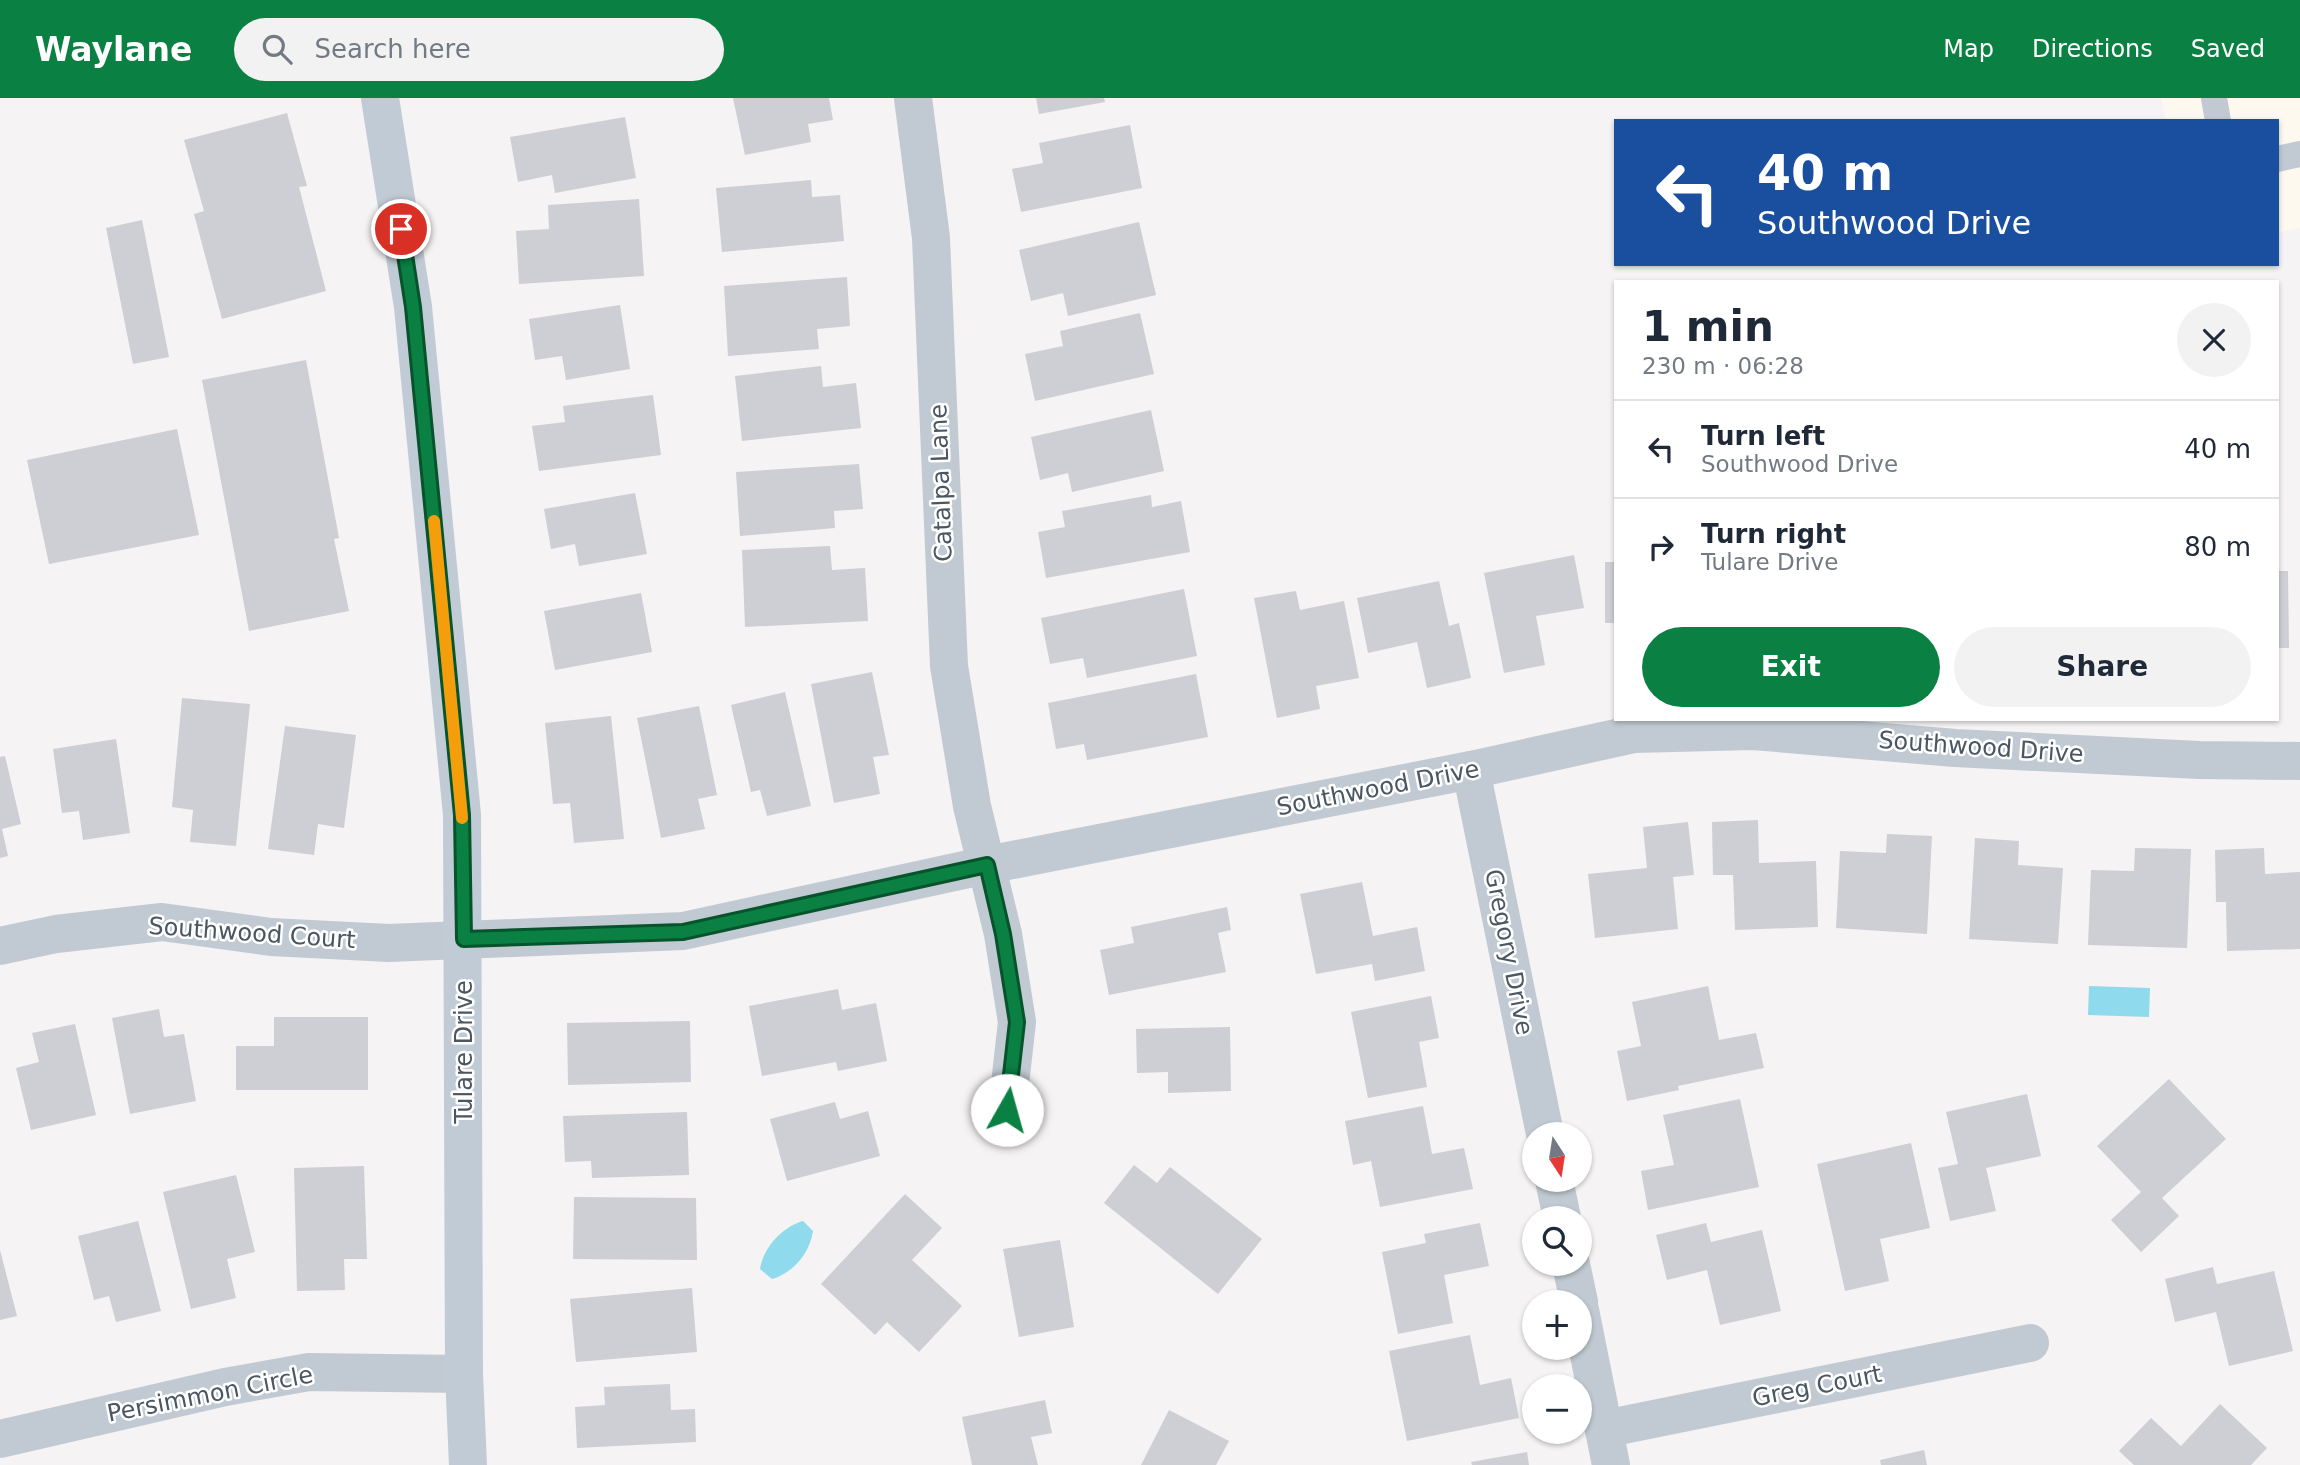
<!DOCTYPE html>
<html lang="en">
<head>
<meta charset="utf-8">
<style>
	:root { --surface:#fff; --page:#f2f2f3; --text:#1f2937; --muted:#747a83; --line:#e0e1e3; --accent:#0b8043 }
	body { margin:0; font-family:"DejaVu Sans",sans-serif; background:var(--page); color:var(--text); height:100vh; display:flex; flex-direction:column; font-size:26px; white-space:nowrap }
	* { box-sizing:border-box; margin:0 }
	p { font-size:23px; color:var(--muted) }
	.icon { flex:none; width:38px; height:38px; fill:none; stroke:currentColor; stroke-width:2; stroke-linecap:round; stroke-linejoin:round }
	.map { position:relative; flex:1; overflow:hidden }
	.side { position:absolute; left:1614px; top:182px; width:665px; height:441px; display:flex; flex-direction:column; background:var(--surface); border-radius:0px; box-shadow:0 2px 5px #0004 }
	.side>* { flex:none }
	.hud { position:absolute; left:1614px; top:21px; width:665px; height:147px; border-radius:0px; box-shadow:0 2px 5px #0004; background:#1a4fa0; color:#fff; overflow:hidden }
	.needle { width:46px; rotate:168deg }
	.fabs { position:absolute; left:1522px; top:1024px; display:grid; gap:14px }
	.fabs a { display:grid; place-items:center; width:70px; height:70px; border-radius:50%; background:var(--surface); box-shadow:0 2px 5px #0004; font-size:35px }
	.pin { position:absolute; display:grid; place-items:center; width:60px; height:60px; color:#fff; margin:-30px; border:4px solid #fff; border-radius:50%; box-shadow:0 2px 7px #0007 }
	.me { position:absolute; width:77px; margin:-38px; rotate:7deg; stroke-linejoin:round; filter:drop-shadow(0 0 5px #0008) }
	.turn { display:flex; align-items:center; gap:24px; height:147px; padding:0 28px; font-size:32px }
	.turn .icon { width:91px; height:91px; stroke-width:2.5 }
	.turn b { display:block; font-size:49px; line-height:60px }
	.round { display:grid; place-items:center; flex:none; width:74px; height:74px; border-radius:37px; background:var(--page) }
	.head { display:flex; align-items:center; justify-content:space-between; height:119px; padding:0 28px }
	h1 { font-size:42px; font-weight:700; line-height:52px }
	.action { display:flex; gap:14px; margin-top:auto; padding:14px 28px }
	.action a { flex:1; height:80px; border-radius:42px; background:var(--accent); color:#fff; font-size:28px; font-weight:700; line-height:80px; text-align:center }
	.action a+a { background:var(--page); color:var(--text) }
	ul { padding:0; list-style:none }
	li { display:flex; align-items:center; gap:21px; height:98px; padding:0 28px; border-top:2px solid var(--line) }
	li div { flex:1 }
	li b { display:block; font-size:26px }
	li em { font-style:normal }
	header { display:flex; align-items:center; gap:42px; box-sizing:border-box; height:98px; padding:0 35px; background:var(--accent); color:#fff }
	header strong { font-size:33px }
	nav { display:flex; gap:38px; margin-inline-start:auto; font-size:24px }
	.search { width:490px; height:63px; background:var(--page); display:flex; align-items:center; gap:18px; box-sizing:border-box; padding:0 24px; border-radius:38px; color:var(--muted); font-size:26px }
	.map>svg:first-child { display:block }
</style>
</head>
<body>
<header>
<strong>Waylane</strong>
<div class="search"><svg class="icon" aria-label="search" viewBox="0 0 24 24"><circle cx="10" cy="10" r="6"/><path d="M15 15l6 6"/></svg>Search here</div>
<nav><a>Map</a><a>Directions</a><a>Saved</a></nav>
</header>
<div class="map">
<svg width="2300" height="1367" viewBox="0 0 2300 1367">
	<rect width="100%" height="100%" fill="#f5f3f3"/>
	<path fill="#fdf9ef" d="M2161,0H2300V130L2277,135V23H2166Z"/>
	<g fill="#90daee">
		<path d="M2089,888L2150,890L2149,919L2088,917Z"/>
		<path d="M803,1123L813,1133C810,1155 793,1175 772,1181L760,1171C763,1150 782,1129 803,1123Z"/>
	</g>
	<g fill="#cdcfd5">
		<path d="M733,0H829L833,22L808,26L811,44L745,57Z"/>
		<path d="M1036,0H1104L1105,4L1039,16Z"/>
		<path d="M287,15L307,88L299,89L326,193L222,221L194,116L204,113L184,42Z"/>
		<path d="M625,19L636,80L555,95L552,77L518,84L510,39Z"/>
		<path d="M1130,27L1142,90L1021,114L1012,71L1043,65L1039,45Z"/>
		<path d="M811,82L812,99L840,97L844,143L722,154L716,90Z"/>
		<path d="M639,101L644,178L519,186L516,133L549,131L548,107Z"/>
		<path d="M142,122L169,259L133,266L106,130Z"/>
		<path d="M1139,124L1156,197L1068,218L1063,195L1031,203L1019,152Z"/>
		<path d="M847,179L850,228L817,231L819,251L728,258L724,188Z"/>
		<path d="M620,207L630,271L566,282L562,258L535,262L529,221Z"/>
		<path d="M1140,215L1154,276L1035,303L1025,256L1063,248L1060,233Z"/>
		<path d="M306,262L339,440L334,441L349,513L249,533L202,282Z"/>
		<path d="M821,268L823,289L856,285L861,330L742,343L735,278Z"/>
		<path d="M653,297L661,357L539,373L532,328L565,324L563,308Z"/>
		<path d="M1151,312L1164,373L1072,394L1068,375L1040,382L1031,339Z"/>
		<path d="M177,331L199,437L49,466L27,362Z"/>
		<path d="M859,366L863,411L834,413L835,430L740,438L736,374Z"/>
		<path d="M635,395L647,456L579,468L575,446L551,451L544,411Z"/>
		<path d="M1151,397L1152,409L1181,403L1190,454L1046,480L1038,434L1065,429L1062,413Z"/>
		<path d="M830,448L832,472L865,470L868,523L745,529L742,452Z"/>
		<path d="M1574,457L1584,510L1536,518L1545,567L1504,575L1484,475Z"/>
		<rect x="1605" y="464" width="10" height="61"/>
		<path d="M2277,473H2288L2289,550H2277Z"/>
		<path d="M1439,483L1449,528L1459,525L1471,580L1427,590L1417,544L1368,555L1357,500Z"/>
		<path d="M1184,491L1197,558L1087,580L1083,560L1050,566L1041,520Z"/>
		<path d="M1296,493L1300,512L1344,503L1359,580L1316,588L1320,611L1277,620L1254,500Z"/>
		<path d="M641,495L652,554L555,572L544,513Z"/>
		<path d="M872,574L889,657L873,659L880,696L834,705L811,586Z"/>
		<path d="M1196,576L1208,639L1087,662L1084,646L1056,651L1048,605Z"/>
		<path d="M785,594L811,708L767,718L760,692L751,694L731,607Z"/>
		<path d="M182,600L250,606L236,748L190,744L193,712L172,709Z"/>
		<path d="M699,608L717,697L698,701L705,731L661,740L637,620Z"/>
		<path d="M611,618L624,741L574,745L570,705L553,706L545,625Z"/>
		<path d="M285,628L356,637L344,730L318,726L314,757L268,751Z"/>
		<path d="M116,641L130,735L83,742L79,713L62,715L53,651Z"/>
		<path d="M5,658L21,726L2,731L8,758L0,760V659Z"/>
		<path d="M1758,722L1759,765L1816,763L1818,829L1735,832L1733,777H1713L1712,724Z"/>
		<path d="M1688,724L1694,777L1673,779L1678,831L1595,840L1588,776L1647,770L1643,729Z"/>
		<path d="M1887,736L1932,738L1927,836L1836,830L1840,753L1886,755Z"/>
		<path d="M1975,740L2019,743L2018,767L2063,770L2058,846L1969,841Z"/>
		<path d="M2135,750L2191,751L2187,850L2088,847L2091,772L2134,773Z"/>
		<path d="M2264,750L2265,776L2300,774V851L2227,853L2226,804H2216L2215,752Z"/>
		<path d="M1362,784L1373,838L1417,829L1425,873L1375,883L1372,866L1316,876L1300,796Z"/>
		<path d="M1227,809L1231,832L1218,835L1226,874L1109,897L1100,852L1134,845L1131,829Z"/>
		<path d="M1708,888L1719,942L1756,935L1764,970L1678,988L1679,992L1627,1003L1617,953L1641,948L1632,904Z"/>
		<path d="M838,891L842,912L876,905L887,963L838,973L836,964L762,978L749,908Z"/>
		<path d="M1431,898L1439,940L1419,944L1427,989L1368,1000L1351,914Z"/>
		<path d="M159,911L164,939L184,936L196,1003L130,1016L112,920Z"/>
		<path d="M274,919H368V992H236V948H274Z"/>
		<path d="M690,923L691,984L568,987L567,925Z"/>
		<path d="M75,926L96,1017L31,1032L16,970L39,964L32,935Z"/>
		<path d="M1230,929L1231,993L1168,995V974L1137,975L1136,931Z"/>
		<path d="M2169,981L2226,1041L2162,1100L2179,1118L2141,1154L2111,1122L2141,1094L2097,1048Z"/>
		<path d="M2027,996L2041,1058L1986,1070L1996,1113L1950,1123L1938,1070L1958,1066L1946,1014Z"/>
		<path d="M1740,1001L1759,1089L1648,1112L1641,1073L1674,1067L1663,1017Z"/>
		<path d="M835,1004L840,1021L868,1013L880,1058L787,1083L770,1021Z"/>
		<path d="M1423,1008L1432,1056L1464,1050L1473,1091L1380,1109L1371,1063L1353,1067L1345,1023Z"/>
		<path d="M687,1014L689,1077L592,1080L591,1063L565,1064L563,1018Z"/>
		<path d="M1911,1045L1930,1130L1880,1141L1889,1183L1845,1193L1817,1066Z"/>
		<path d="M1134,1067L1157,1085L1170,1069L1262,1141L1218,1196L1104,1105Z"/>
		<path d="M364,1068L367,1161H344L345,1192L297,1193L294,1070Z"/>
		<path d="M236,1077L255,1154L227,1161L236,1200L191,1211L163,1094Z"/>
		<path d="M905,1096L942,1130L912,1162L962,1208L919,1254L887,1224L875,1237L821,1186Z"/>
		<path d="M574,1099L696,1100L697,1162L573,1161Z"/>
		<path d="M138,1123L161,1213L116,1224L109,1198L94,1202L78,1138Z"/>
		<path d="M1480,1125L1489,1168L1444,1177L1453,1225L1398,1236L1382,1154L1426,1145L1424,1136Z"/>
		<path d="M1706,1125L1711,1144L1762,1132L1781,1213L1720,1227L1707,1172L1667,1182L1656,1137Z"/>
		<path d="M1060,1142L1074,1229L1019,1239L1003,1151Z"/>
		<path d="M0,1152L17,1218L0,1222Z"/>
		<path d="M2213,1169L2217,1186L2274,1173L2293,1253L2229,1268L2216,1214L2175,1224L2165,1181Z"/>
		<path d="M692,1190L697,1254L576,1264L570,1201Z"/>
		<path d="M1470,1237L1480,1287L1511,1280L1519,1320L1407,1343L1389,1253Z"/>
		<path d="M670,1286L671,1312L695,1311L696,1344L577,1350L575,1309L605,1307L604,1289Z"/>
		<path d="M1045,1302L1052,1335L1031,1339L1038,1367H972L962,1319Z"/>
		<path d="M2220,1306L2267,1350L2251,1367H2134L2119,1353L2151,1320L2181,1348Z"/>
		<path d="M1169,1312L1229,1343L1216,1367H1141Z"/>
		<path d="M1924,1352L1927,1367H1881L1880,1362Z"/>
		<path d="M1527,1354L1529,1367H1472L1471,1364Z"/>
	</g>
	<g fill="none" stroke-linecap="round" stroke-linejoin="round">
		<g stroke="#c1cad2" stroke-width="26">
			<path d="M2214,0L2218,23"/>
			<path d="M2277,61L2300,56"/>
		</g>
		<g stroke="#c1cad2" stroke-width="38">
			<path d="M913,0L931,140L949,568L972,708L1003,836L1017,924L1007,1012"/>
			<path d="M1471,672L1545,1036"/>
			<path d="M0,848L56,836L162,824L271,839L389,845L683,833L987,767L1471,672L1634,636L1753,633L1955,650L2199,662L2300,663"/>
			<path d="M1554,1082L1562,1120"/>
			<path d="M1571,1166L1579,1204"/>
			<path d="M1580,1212L1611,1367"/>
			<path d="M1604,1331L2030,1245"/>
			<path d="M0,1341L225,1289L309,1274L464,1276"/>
		</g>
		<path stroke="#c1cbd6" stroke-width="38" d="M380,0L413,209L462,717L464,1276L468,1367"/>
	</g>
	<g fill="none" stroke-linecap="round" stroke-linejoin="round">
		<defs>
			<path id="route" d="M401,131L413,209L462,717L464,841L683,834L987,767L1003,836L1017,924L1007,1012"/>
		</defs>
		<use href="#route" stroke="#07532c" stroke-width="18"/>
		<use href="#route" stroke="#0b8043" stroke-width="12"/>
		<path stroke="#f59e0b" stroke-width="12" d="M434,423L462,720"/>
	</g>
	<g text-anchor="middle" stroke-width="5" stroke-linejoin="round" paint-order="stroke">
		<g font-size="24" fill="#4a5661" stroke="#fff">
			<text transform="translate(941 385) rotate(-92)" y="8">Catalpa Lane</text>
			<text transform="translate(1981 649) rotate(4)" y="8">Southwood Drive</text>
			<text transform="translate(1378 690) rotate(-11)" y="8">Southwood Drive</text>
			<text transform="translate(252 835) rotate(4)" y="8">Southwood Court</text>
			<text transform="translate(1509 854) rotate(79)" y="8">Gregory Drive</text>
			<text transform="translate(464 954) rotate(-90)" y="8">Tulare Drive</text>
			<text transform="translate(1817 1288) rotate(-11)" y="8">Greg Court</text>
			<text transform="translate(210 1296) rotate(-11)" y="8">Persimmon Circle</text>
		</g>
	</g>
</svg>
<div class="fabs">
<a><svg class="needle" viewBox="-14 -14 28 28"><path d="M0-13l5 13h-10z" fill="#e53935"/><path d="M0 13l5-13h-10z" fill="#747a83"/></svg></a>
<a><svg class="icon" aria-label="search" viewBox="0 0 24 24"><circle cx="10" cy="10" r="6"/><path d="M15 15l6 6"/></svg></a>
<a>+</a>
<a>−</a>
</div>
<div class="pin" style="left:401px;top:131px;background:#d93025"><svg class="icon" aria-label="arrive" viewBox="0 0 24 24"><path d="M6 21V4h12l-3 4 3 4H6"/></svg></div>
<svg class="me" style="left:1007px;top:1012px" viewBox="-20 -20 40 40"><circle r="19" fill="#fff"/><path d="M0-13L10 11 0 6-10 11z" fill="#0b8043"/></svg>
<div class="hud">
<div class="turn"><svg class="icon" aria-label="left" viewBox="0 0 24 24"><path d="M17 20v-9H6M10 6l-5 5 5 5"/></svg><div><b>40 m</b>Southwood Drive</div></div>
</div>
<section class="side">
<div class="head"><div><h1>1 min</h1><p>230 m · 06:28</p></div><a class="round"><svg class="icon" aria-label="close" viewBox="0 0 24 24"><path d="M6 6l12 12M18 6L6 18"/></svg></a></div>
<ul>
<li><svg class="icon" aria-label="left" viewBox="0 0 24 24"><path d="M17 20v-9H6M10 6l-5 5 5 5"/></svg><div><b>Turn left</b><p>Southwood Drive</p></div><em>40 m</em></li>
<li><svg class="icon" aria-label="right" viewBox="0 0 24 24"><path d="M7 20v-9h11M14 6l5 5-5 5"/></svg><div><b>Turn right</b><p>Tulare Drive</p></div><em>80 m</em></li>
</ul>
<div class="action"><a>Exit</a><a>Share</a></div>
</section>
</div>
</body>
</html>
